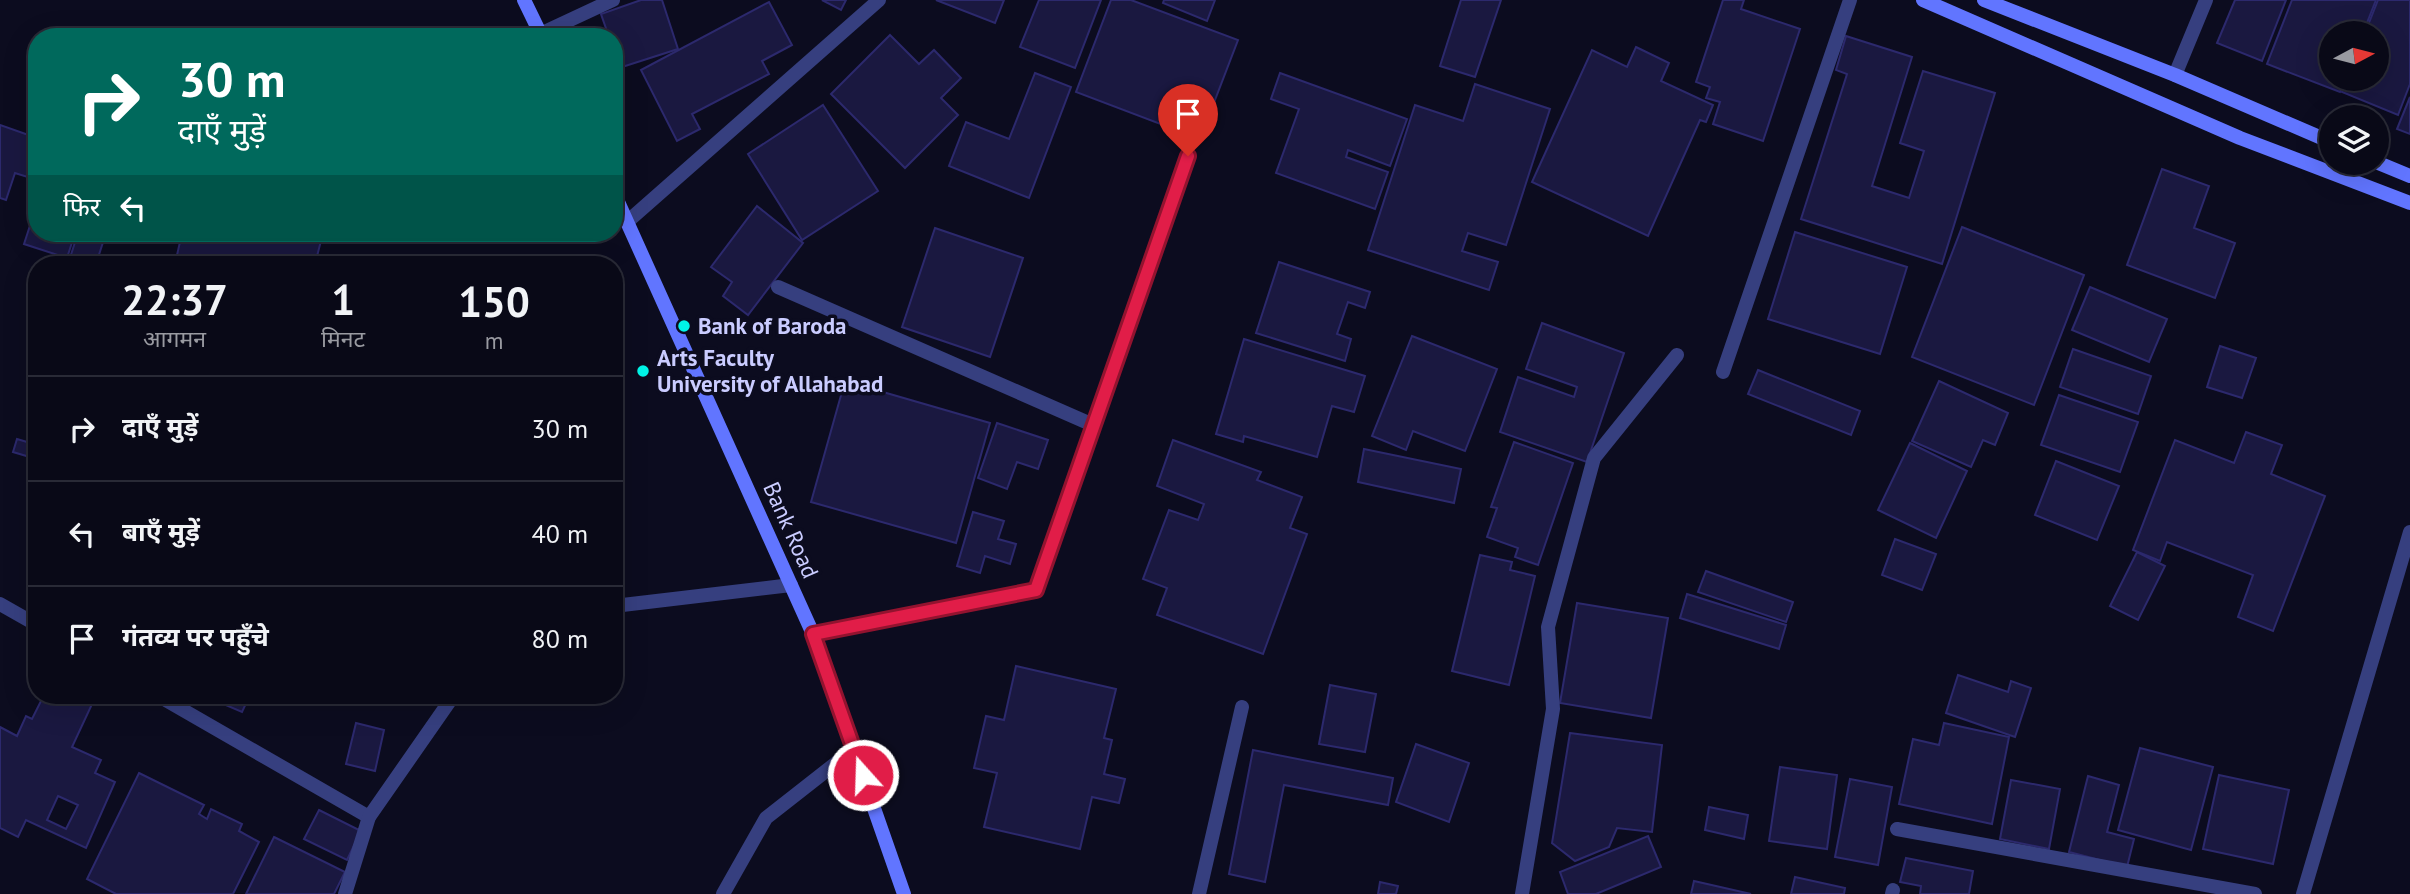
<!DOCTYPE html>
<html lang="hi">
<head>
<meta charset="utf-8">
<style>
	:root { --surface:#090917; --page:#121220; --text:#f1f3f6; --muted:#999aa1; --line:#292a36 }
	body { margin:0; font-family:"PT Sans","Noto Sans Devanagari",sans-serif; background:var(--page); color:var(--text); height:100vh; display:flex; flex-direction:column; font-size:26px; white-space:nowrap }
	* { box-sizing:border-box; margin:0 }
	p { font-size:23px; color:var(--muted) }
	.icon { flex:none; width:38px; height:38px; fill:none; stroke:currentColor; stroke-width:2; stroke-linecap:round; stroke-linejoin:round }
	.map { position:relative; flex:1; overflow:hidden }
	.details { position:absolute; left:28px; top:256px; width:595px; height:448px; display:flex; flex-direction:column; background:var(--surface); border-radius:28px; box-shadow:0 7px 28px #0002,0 0 0 2px var(--line) }
	.details>* { flex:none }
	.guide { position:absolute; left:28px; top:28px; width:595px; height:214px; border-radius:28px; box-shadow:0 7px 28px #0002,0 0 0 2px var(--line); background:#00695c; color:#fff; overflow:hidden }
	.needle { width:46px; rotate:83deg }
	.tools { position:absolute; left:2319px; top:21px; display:grid; gap:14px }
	.tools a { display:grid; place-items:center; width:70px; height:70px; border-radius:50%; background:var(--surface); box-shadow:0 7px 28px #0002,0 0 0 2px var(--line); font-size:35px }
	.pin { position:absolute; display:grid; place-items:center; width:60px; height:60px; color:#fff; margin:-72px -30px; border-radius:50% 50% 50% 0; rotate:-45deg; box-shadow:0 0 7px #0007 }
	.pin .icon { rotate:45deg }
	.me { position:absolute; width:77px; margin:-38px; rotate:340deg; stroke-linejoin:round; filter:drop-shadow(0 0 5px #0008) }
	.turn { display:flex; align-items:center; gap:24px; height:147px; padding:0 35px; font-size:32px }
	.turn .icon { width:91px; height:91px; stroke-width:2.5 }
	.turn b { display:block; font-size:49px; line-height:60px }
	.then { display:flex; align-items:center; height:66px; padding:0 35px; background:#0003; gap:14px; font-size:26px }
	.eta { display:flex; justify-content:space-evenly; align-items:center; height:119px; text-align:center }
	.eta b { font-size:42px; font-weight:700; line-height:49px }
	ul { padding:0; list-style:none }
	li { display:flex; align-items:center; gap:21px; height:105px; padding:0 35px; border-top:2px solid var(--line) }
	li div { flex:1 }
	li b { display:block; font-size:26px }
	li em { font-style:normal }
	.map>svg:first-child { display:block }
</style>
</head>
<body>
<div class="map">
<svg width="2410" height="894" viewBox="0 0 2410 894">
	<rect width="100%" height="100%" fill="#0c0c1f"/>
	<g fill="#1a1840" stroke="#2c296d" stroke-width="2" fill-rule="evenodd">
		<path d="M641,0H662L678,49L619,68L614,54V37H609L601,14Z"/>
		<path d="M822,0H846L841,10Z"/>
		<path d="M936,0H1004L995,23Z"/>
		<path d="M1039,0H1101L1075,68L1020,47Z"/>
		<path d="M1111,0H1131L1238,40L1200,139L1076,92Z"/>
		<path d="M1164,0H1215L1207,21L1163,3Z"/>
		<path d="M1461,0H1501L1475,77L1440,66Z"/>
		<path d="M1723,0H1744L1741,9L1800,29L1763,141L1713,124L1720,102L1706,98L1710,87L1696,82Z"/>
		<path d="M2235,0H2286L2262,61L2217,43Z"/>
		<path d="M2292,0H2376L2363,33H2331V79H2346L2340,92L2267,64Z"/>
		<path d="M2378,0H2410V84L2398,115L2342,92L2347,79H2376V33H2365Z"/>
		<path d="M769,2L792,45L762,61L769,74L692,114L700,129L677,141L641,70Z"/>
		<path d="M890,35L919,64L934,50L961,78L941,98L958,115L905,168L831,94Z"/>
		<path d="M1846,36L1912,57L1872,186L1909,198L1924,151L1900,143L1923,71L1995,93L1942,264L1801,219L1847,74L1836,70Z"/>
		<path d="M1636,47L1669,63L1661,81L1713,105L1706,122L1700,120L1648,236L1532,182L1592,50L1627,67Z"/>
		<path d="M1035,73L1071,87L1029,198L949,166L966,122L1009,139Z"/>
		<path d="M1280,73L1407,119L1390,166L1348,150L1346,157L1388,172L1375,209L1276,173L1299,109L1271,99Z"/>
		<path d="M1475,84L1550,109L1506,245L1468,233L1462,251L1498,262L1489,290L1368,250L1415,105L1463,121Z"/>
		<path d="M2410,97V134L2397,129Z"/>
		<path d="M823,105L878,191L802,240L748,154Z"/>
		<path d="M0,125L37,138V180L15,173L6,200L0,198Z"/>
		<path d="M2162,169L2209,186L2194,228L2235,243L2215,298L2127,265Z"/>
		<path d="M37,204V233H75L67,258L24,244Z"/>
		<path d="M757,206L803,243L748,315L723,296L732,282L711,267Z"/>
		<path d="M1962,227L2084,275L2034,405L1912,357Z"/>
		<path d="M935,228L1023,258L990,357L902,327Z"/>
		<path d="M1795,232L1907,267L1880,354L1768,319Z"/>
		<path d="M78,233H106L96,264H68Z"/>
		<path d="M182,233H323L315,264H175Z"/>
		<path d="M1279,262L1370,292L1365,308L1348,302L1337,334L1351,339L1345,361L1256,333Z"/>
		<path d="M2090,287L2167,319L2149,362L2072,330Z"/>
		<path d="M1542,323L1624,353L1587,462L1500,432L1518,377L1574,397L1577,387L1526,369Z"/>
		<path d="M1412,336L1497,369L1465,451L1413,431L1406,450L1372,436Z"/>
		<path d="M1244,339L1365,376L1354,412L1332,406L1317,457L1244,436L1243,442L1216,434Z"/>
		<path d="M2220,346L2256,358L2242,398L2207,387Z"/>
		<path d="M2073,349L2151,376L2138,414L2060,387Z"/>
		<path d="M1758,370L1860,411L1851,435L1748,394Z"/>
		<path d="M845,381L990,423L956,543L811,502Z"/>
		<path d="M1939,381L2008,413L1995,445L1983,440L1971,467L1912,441Z"/>
		<path d="M2059,395L2138,422L2120,472L2041,445Z"/>
		<path d="M997,423L1048,440L1038,469L1017,462L1007,489L978,478Z"/>
		<path d="M2246,432L2282,445L2271,474L2325,496L2273,631L2238,617L2253,575L2167,542L2160,561L2133,550L2175,440L2234,463Z"/>
		<path d="M17,439L37,445L33,458L13,452Z"/>
		<path d="M1173,440L1261,472L1257,480L1302,497L1290,528L1307,534L1263,654L1157,615L1167,588L1143,579L1169,510L1198,520L1204,504L1157,486Z"/>
		<path d="M1514,442L1573,463L1538,565L1515,557L1518,548L1487,537L1497,508L1491,507Z"/>
		<path d="M1910,443L1967,471L1936,538L1878,510Z"/>
		<path d="M1364,449L1461,469L1454,503L1358,482Z"/>
		<path d="M2056,461L2119,486L2097,540L2035,515Z"/>
		<path d="M973,512L1004,521L998,539L1016,544L1010,564L985,556L980,573L957,566Z"/>
		<path d="M1895,539L1936,554L1922,590L1882,575Z"/>
		<path d="M2137,552L2165,566L2138,620L2110,606Z"/>
		<path d="M1480,555L1512,562L1510,570L1535,576L1509,685L1452,671Z"/>
		<path d="M1706,571L1793,602L1786,622L1698,592Z"/>
		<path d="M1687,594L1786,625L1779,649L1680,618Z"/>
		<path d="M1577,603L1668,618L1651,718L1560,703Z"/>
		<path d="M1016,666L1116,689L1104,738L1112,740L1104,774L1125,779L1119,803L1092,797L1080,849L984,827L997,773L974,768L986,716L1004,720Z"/>
		<path d="M1958,675L2008,692L2011,681L2031,688L2015,737L1946,713Z"/>
		<path d="M1330,685L1376,694L1365,752L1319,744Z"/>
		<path d="M44,695H77L93,702L72,747L101,760L95,773L115,782L86,848L26,820L18,837L0,828V727L17,736L26,716L32,719ZM58,796L78,805L66,829L47,820Z"/>
		<path d="M217,695H250L242,712L214,700Z"/>
		<path d="M356,723L384,730L375,771L346,764Z"/>
		<path d="M1944,723L2009,737L1992,824L1899,804L1913,739L1939,745Z"/>
		<path d="M1570,733L1662,745L1652,832L1617,828L1609,847L1575,861L1552,843Z"/>
		<path d="M1416,744L1469,763L1449,822L1396,802Z"/>
		<path d="M2140,748L2213,767L2191,850L2118,830Z"/>
		<path d="M1253,750L1393,778L1388,805L1284,785L1265,882L1229,874Z"/>
		<path d="M1780,767L1837,775L1827,849L1769,841Z"/>
		<path d="M139,773L204,805L199,814L207,819L211,809L242,824L239,831L259,842L233,894H116L87,879Z"/>
		<path d="M2219,775L2289,790L2273,864L2203,849Z"/>
		<path d="M2088,776L2119,785L2107,832L2134,839L2127,867L2069,852Z"/>
		<path d="M1850,779L1892,787L1878,865L1835,857Z"/>
		<path d="M2011,780L2060,789L2049,849L2000,839Z"/>
		<path d="M1709,807L1748,815L1744,839L1705,830Z"/>
		<path d="M319,810L361,831L347,860L304,839Z"/>
		<path d="M1648,836L1661,867L1596,894H1568L1560,872Z"/>
		<path d="M274,837L345,872L334,894H246Z"/>
		<path d="M1906,858L1973,871L1969,894H1920L1921,886L1900,882Z"/>
		<path d="M1795,877L1845,888L1844,894H1791Z"/>
		<path d="M1694,881L1751,894H1691Z"/>
		<path d="M1380,882L1398,886L1396,894H1378Z"/>
	</g>
	<g fill="none" stroke-linecap="round" stroke-linejoin="round">
		<g stroke="#363f7f" stroke-width="14">
			<path d="M1897,829L2255,894"/>
			<path d="M1892,894L1893,890"/>
		</g>
		<g stroke="#363f7f" stroke-width="14">
			<path d="M540,34L613,0"/>
			<path d="M2175,75L2206,0"/>
			<path d="M627,222L879,0"/>
			<path d="M778,287L1093,425"/>
			<path d="M1723,372L1850,0"/>
			<path d="M0,604L37,625"/>
			<path d="M614,606L791,585"/>
			<path d="M813,634L1036,590L1188,156"/>
			<path d="M157,695L369,817"/>
			<path d="M345,894L369,817L454,695"/>
			<path d="M723,894L766,818L854,749"/>
			<path d="M1199,894L1242,707"/>
			<path d="M1522,894L1553,709L1548,627L1594,458L1677,355"/>
			<path d="M2303,894L2410,532"/>
		</g>
		<g stroke="#6175ff" stroke-width="14">
			<path d="M524,0L542,37"/>
			<path d="M1923,0L2240,138L2410,203"/>
			<path d="M1984,0L2175,75L2331,142"/>
			<path d="M2376,162L2410,176"/>
			<path d="M614,193L813,634L904,894"/>
		</g>
	</g>
	<g fill="none" stroke-linecap="round" stroke-linejoin="round">
		<defs>
			<path id="route" d="M863,775L813,634L1036,590L1188,156"/>
		</defs>
		<use href="#route" stroke="#92132f" stroke-width="18"/>
		<use href="#route" stroke="#e11d48" stroke-width="12"/>
	</g>
	<g fill="#00f5e8" stroke="#0c0c1f" stroke-width="2.5">
		<circle cx="684" cy="326" r="7"/>
		<circle cx="643" cy="371" r="7"/>
	</g>
	<g text-anchor="middle" stroke-width="7" stroke-linejoin="round" paint-order="stroke">
		<g font-size="23" font-weight="bold" fill="#caccff" stroke="#0c0c1f" text-anchor="start">
			<text x="698" y="334">Bank of Baroda</text>
			<text x="657" y="366">Arts Faculty<tspan x="657" dy="26">University of Allahabad</tspan></text>
		</g>
		<g font-size="23" fill="#caccff" stroke="#0c0c1f">
			<text transform="translate(791 530) rotate(66)" y="8">Bank Road</text>
		</g>
	</g>
</svg>
<div class="tools">
<a><svg class="needle" viewBox="-14 -14 28 28"><path d="M0-13l5 13h-10z" fill="#e53935"/><path d="M0 13l5-13h-10z" fill="#999aa1"/></svg></a>
<a><svg class="icon" aria-label="layers" viewBox="0 0 24 24"><path d="M12 4l9 5-9 5-9-5zM3 14l9 5 9-5"/></svg></a>
</div>
<div class="pin" style="left:1188px;top:156px;background:#d93025"><svg class="icon" aria-label="arrive" viewBox="0 0 24 24"><path d="M6 21V4h12l-3 4 3 4H6"/></svg></div>
<svg class="me" style="left:863px;top:775px" viewBox="-20 -20 40 40"><circle r="17" fill="#e11d48" stroke="#fff" stroke-width="3"/><path d="M0-11L8 9 0 5-8 9z" fill="#fff"/></svg>
<div class="guide">
<div class="turn"><svg class="icon" aria-label="right" viewBox="0 0 24 24"><path d="M7 20v-9h11M14 6l5 5-5 5"/></svg><div><b>30 m</b>दाएँ मुड़ें</div></div>
<div class="then">फिर<svg class="icon" aria-label="left" viewBox="0 0 24 24"><path d="M17 20v-9H6M10 6l-5 5 5 5"/></svg></div>
</div>
<section class="details">
<div class="eta">
<div><b>22:37</b><p>आगमन</p></div>
<div><b>1</b><p>मिनट</p></div>
<div><b>150</b><p>m</p></div>
</div>
<ul>
<li><svg class="icon" aria-label="right" viewBox="0 0 24 24"><path d="M7 20v-9h11M14 6l5 5-5 5"/></svg><div><b>दाएँ मुड़ें</b></div><em>30 m</em></li>
<li><svg class="icon" aria-label="left" viewBox="0 0 24 24"><path d="M17 20v-9H6M10 6l-5 5 5 5"/></svg><div><b>बाएँ मुड़ें</b></div><em>40 m</em></li>
<li><svg class="icon" aria-label="arrive" viewBox="0 0 24 24"><path d="M6 21V4h12l-3 4 3 4H6"/></svg><div><b>गंतव्य पर पहुँचे</b></div><em>80 m</em></li>
</ul>
</section>
</div>
</body>
</html>
